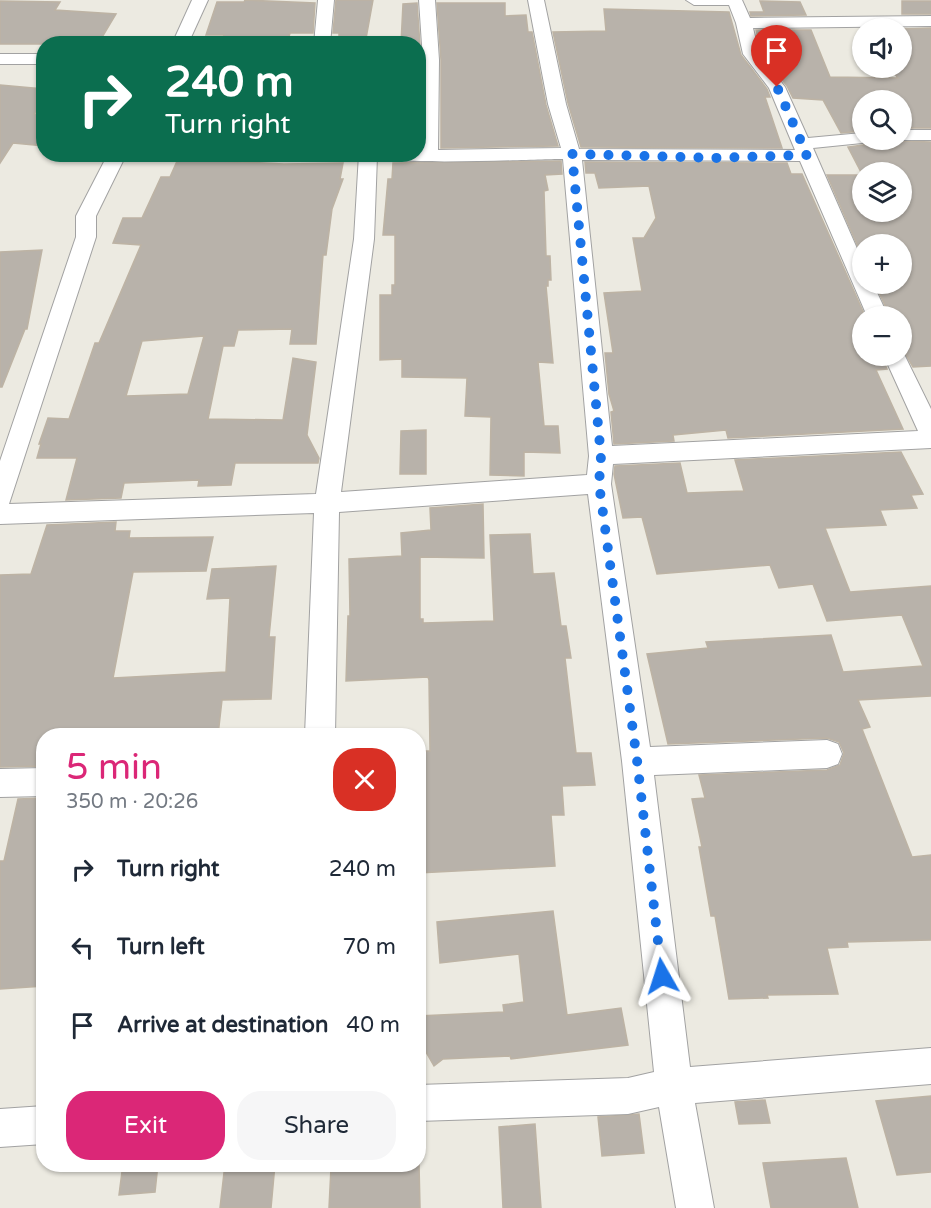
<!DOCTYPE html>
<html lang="en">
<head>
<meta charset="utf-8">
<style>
	:root { --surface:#fff; --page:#f6f6f7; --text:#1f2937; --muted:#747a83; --accent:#db2777 }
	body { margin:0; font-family:"Varela Round",sans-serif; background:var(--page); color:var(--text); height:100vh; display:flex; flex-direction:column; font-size:22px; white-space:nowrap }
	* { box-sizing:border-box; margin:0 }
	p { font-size:20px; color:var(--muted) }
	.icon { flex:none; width:33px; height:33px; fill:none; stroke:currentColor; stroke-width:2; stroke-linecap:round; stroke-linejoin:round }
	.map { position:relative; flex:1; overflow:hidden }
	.drawer { position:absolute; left:36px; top:728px; width:390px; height:444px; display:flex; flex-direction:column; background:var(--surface); border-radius:24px; box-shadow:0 2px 4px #0004 }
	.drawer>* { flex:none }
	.top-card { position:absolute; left:36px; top:36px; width:390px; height:126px; border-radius:24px; box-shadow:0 2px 4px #0004; background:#0b6e4f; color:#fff; overflow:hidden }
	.tools { position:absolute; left:852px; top:18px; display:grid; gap:12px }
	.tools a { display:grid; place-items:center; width:60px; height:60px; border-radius:50%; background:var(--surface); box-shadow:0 2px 4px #0004; font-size:30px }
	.pin { position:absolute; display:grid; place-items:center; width:51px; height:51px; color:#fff; margin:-62px -26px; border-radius:50% 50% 50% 0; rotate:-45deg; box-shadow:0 0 6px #0007 }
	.pin .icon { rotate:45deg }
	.me { position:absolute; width:66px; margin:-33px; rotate:354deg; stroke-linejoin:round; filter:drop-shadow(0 0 4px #0008) }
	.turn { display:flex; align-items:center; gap:21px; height:126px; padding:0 30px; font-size:27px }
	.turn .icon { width:78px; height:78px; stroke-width:2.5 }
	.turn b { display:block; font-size:42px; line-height:51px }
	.round { display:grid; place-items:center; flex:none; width:63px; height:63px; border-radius:24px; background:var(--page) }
	.head { display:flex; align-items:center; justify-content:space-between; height:102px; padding:0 30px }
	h1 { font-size:36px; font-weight:600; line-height:45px; color:var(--accent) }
	.primary-button { display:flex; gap:12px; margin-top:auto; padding:12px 30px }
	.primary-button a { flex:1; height:69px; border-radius:24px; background:var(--accent); color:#fff; font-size:24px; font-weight:600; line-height:69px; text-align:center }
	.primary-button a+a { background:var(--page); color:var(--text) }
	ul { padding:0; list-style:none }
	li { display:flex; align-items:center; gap:18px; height:78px; padding:0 30px }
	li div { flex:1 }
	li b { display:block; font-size:22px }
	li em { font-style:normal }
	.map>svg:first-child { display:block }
</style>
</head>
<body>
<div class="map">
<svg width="931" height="1208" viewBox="0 0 931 1208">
	<rect width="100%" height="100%" fill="#eceae1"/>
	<g fill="#b8b2aa" stroke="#bdb3a4" stroke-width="1.5" fill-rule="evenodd">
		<path d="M245,0L315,3L313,33H290L287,44H221L224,35H206L217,2H244Z"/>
		<path d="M336,0H373L365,44H339V33H333Z"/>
		<path d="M0,1L60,2L55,10L116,14L98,44H0Z"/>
		<path d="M760,1L800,2L806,15L751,16L750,12H764Z"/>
		<rect x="902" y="1" width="29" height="13"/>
		<path d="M417,3L421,60L419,109L418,44H401L403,4Z"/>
		<path d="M437,3H505V16L526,15L528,32H532L546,105L558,146L441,148V60Z"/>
		<path d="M604,9L729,12L741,55L767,89L770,97H765L782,148L581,147L568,103L553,32L606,31Z"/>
		<path d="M931,28V128H902V100H862V131L841,133L823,100L793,98L787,86L761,52L756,30H811L830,77L898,78L890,68H902V29Z"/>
		<path d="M0,85L44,89V100L34,114L44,115V146L13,143L0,163Z"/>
		<path d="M872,140L931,142V366L913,367L902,348V316H890L875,284H902V244H862V256L827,175H862V212H902V172L862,174L848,147L863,145Z"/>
		<path d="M178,159L284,164L343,163L340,179H343L332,209L326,255H323L316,344H290L292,329L238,330L234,346H223L208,419L283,420L293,358L316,362L307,435L319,458L318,463H235L231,485L198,486L199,480L124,483L121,498L66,500L77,458H37L41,444H39L48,418L69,419L95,343H99L141,245L113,243L123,218H142L161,177H170ZM204,336L188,394L126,396L142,341Z"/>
		<path d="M561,161L562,174L545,175L548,190L544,191L546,256H550L551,280H548V286H546L553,363L538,362L544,426H558L560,453L524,452V476L490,475L491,417L465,416L467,378L402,377V359L380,360V295H392V285H395V235H383L388,179H392L393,163Z"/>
		<path d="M585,162L787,163L791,174H802L865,316H862V356H882L887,369L876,370L903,429L728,438L726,430L673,435L674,441L614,444L611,412L614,411L609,394L605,353H613L604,293L642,291L633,238H644L656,218L649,186L599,188L595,173H586Z"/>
		<path d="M42,250L27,329H25L2,387H0V252Z"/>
		<path d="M426,430V474H400L401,431Z"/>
		<path d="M901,452L923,494L911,495L917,508L880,510L886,525L825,528L850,592L931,586V696L858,700L870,727L862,729L912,857L931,855V940L847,942L848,947L827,948L838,994L767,995L768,998L729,999L715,916H711L699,847H702L692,799L705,798L699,775L827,770L840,765L844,753L839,742L827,738L668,744L647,654L708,648L706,642L831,635L843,672L923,666L902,615L827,621L813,584L779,588L770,565L657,574L642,517L623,518L614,474L615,466L680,463L687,493L744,491L735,460Z"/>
		<path d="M483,504L484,558L420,557V619H423V623L494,621L490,535L530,534L533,574L554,573L561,626H566L571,658H565L576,753H591L595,785L562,786L564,815H551L555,866L418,873V835L424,834L425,751H430L429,680L428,677L346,681L348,616H350L349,559L402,556L401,533L431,530L430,508Z"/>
		<path d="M116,522L115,531H130L129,538L213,537L206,571L133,572L113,678L226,672L230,598L207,599L212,569L276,566L269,637H275L271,699L222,700L218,735H44V766L0,767V575L31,574L47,525Z"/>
		<path d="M44,798V986L0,989V861H4L18,799Z"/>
		<path d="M553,911L567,1015L621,1008L628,1045L511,1059L510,1056L443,1059L434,1066L418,1038V1016L504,1012L503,1005L524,1002L519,954L440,963L437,922Z"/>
		<path d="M931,1096V1172L897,1175L876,1101Z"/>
		<path d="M765,1100L770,1123L739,1124L735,1102Z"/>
		<path d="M639,1114L644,1153L602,1156L598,1117Z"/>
		<path d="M535,1124L541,1208H503L499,1127Z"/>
		<path d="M846,1158L858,1208H771L763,1163Z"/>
		<path d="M123,1164H158L155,1192L119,1195Z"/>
		<path d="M225,1164H275L271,1208H220Z"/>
		<path d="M419,1164L420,1208H329L331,1168Z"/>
	</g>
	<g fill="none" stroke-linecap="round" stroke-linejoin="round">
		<defs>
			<g id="street">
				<path d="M192,0H208L188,44H172Z"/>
				<path d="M318,0H334L330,44H314Z"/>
				<path d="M419,0H435L439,60L438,150L561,148L548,104L528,0H544L566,104L579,149L795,150L769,88L743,54L736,23L729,5H694L686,0H742L750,18L931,16V26L753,28L759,53L785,87L808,138L862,133V140H870L862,143L813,148L862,260V284H873L888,316H867L800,161L582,160L612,446L918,431L884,356H902V350L931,409V448L613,464L611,484L650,747L827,740L838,744L842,754L838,764L827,768L654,775L690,1067L931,1048V1084L695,1103L714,1208H676L659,1107L628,1114L418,1121V1085L628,1078L654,1072L622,761L588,494L339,512L335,735H305L314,513L0,524V461L76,237V216L108,154H133L124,159L96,216V237L9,504L316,494L354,239L359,154H418L420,150L423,60ZM377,156C390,166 536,159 563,159L589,456L587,475L341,492L374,239Z"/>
				<rect x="0" y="54" width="44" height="10"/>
				<path d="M902,130H931V140H899H902Z"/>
				<path d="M267,154H294L285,159L270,158Z"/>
				<path d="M44,768V796L0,797V769Z"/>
				<path d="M44,1106V1144L0,1147V1109Z"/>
			</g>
		</defs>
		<use href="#street" stroke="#a2a2a2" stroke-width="2"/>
		<use href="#street" fill="#fff" fill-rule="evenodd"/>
	</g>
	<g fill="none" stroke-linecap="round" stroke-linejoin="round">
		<path stroke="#1a73e8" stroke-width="10" stroke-dasharray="0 18" d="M662,976L637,760L599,484L601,456L572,154L713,158L807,155L777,87"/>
	</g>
</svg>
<div class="tools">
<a><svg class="icon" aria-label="sound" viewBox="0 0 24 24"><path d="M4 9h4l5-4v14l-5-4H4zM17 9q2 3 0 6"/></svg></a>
<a><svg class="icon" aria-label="search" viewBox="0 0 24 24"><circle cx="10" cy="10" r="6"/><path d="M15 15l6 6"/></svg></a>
<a><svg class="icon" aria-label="layers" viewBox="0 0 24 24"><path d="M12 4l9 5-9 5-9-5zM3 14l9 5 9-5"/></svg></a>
<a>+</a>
<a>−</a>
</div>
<div class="pin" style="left:777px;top:87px;background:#d93025"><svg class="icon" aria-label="arrive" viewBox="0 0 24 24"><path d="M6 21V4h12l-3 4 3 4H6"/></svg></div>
<svg class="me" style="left:662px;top:976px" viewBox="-20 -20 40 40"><path d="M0-17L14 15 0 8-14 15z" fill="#1a73e8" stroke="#fff" stroke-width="4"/></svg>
<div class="top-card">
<div class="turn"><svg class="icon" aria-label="right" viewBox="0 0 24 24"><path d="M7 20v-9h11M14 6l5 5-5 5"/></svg><div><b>240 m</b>Turn right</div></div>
</div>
<section class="drawer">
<div class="head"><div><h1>5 min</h1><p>350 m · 20:26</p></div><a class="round" style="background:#d93025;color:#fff"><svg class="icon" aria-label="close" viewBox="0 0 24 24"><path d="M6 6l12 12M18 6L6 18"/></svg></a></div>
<ul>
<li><svg class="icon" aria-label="right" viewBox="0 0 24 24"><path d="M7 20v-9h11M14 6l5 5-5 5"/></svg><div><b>Turn right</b></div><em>240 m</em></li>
<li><svg class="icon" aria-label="left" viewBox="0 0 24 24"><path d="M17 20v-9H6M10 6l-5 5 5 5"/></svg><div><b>Turn left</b></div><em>70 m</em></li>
<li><svg class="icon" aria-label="arrive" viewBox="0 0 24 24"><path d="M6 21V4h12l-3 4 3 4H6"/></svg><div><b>Arrive at destination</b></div><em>40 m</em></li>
</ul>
<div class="primary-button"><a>Exit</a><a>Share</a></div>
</section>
</div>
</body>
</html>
